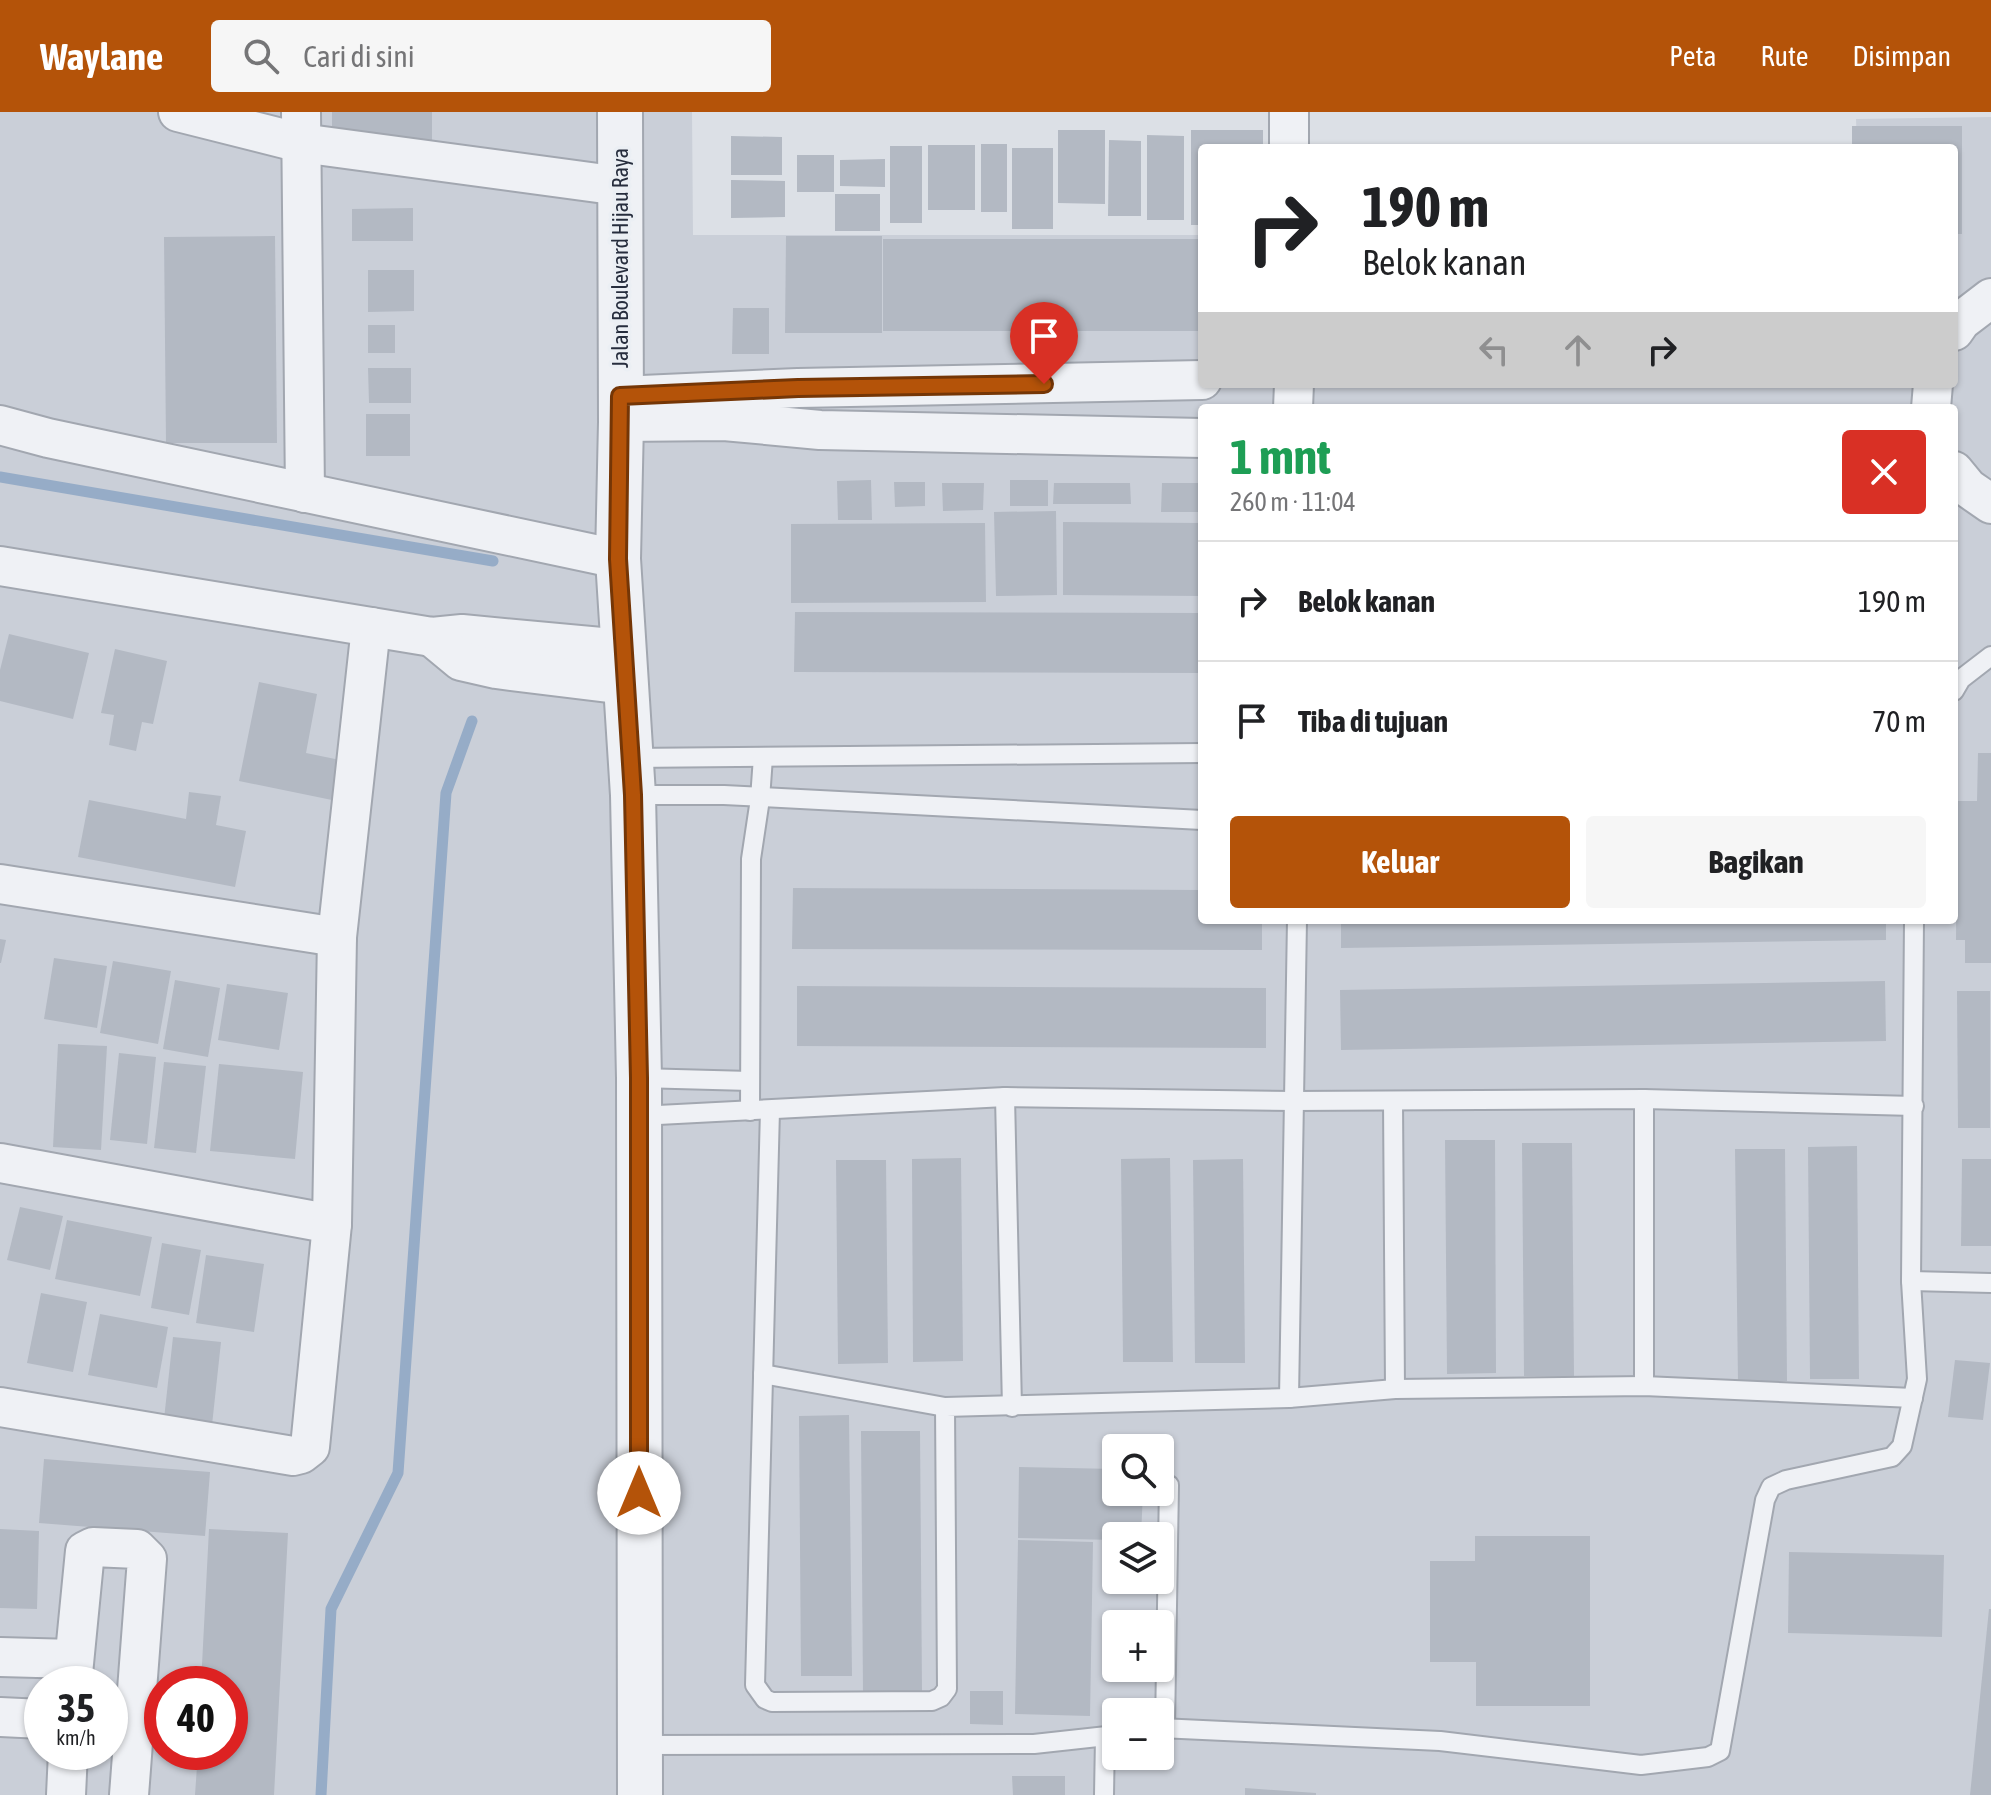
<!DOCTYPE html>
<html lang="id">
<head>
<meta charset="utf-8">
<style>
	:root { --surface:#fff; --page:#f6f6f6; --text:#202124; --muted:#757577; --line:#e0e0e0; --accent:#b45309 }
	body { margin:0; font-family:"Asap Condensed",sans-serif; background:var(--page); color:var(--text); height:100vh; display:flex; flex-direction:column; font-size:30px; white-space:nowrap }
	* { box-sizing:border-box; margin:0 }
	p { font-size:26px; color:var(--muted) }
	.icon { flex:none; width:44px; height:44px; fill:none; stroke:currentColor; stroke-width:2; stroke-linecap:round; stroke-linejoin:round }
	.map { position:relative; flex:1; overflow:hidden }
	.drawer { position:absolute; left:1198px; top:292px; width:760px; height:520px; display:flex; flex-direction:column; background:var(--surface); border-radius:8px; box-shadow:0 2px 6px #0004 }
	.drawer>* { flex:none }
	.hud { position:absolute; left:1198px; top:32px; width:760px; height:244px; border-radius:8px; box-shadow:0 2px 6px #0004; background:#fff; color:var(--text); overflow:hidden }
	.tools { position:absolute; left:1102px; top:1322px; display:grid; gap:16px }
	.tools a { display:grid; place-items:center; width:72px; height:72px; border-radius:8px; background:var(--surface); box-shadow:0 2px 6px #0004; font-size:40px }
	.speed { position:absolute; left:24px; top:1554px; display:flex; gap:16px; font-size:40px; font-weight:700; text-align:center }
	.speed>* { display:grid; place-content:center; width:104px; height:104px; border-radius:50%; background:var(--surface); box-shadow:0 2px 6px #0004; line-height:1 }
	.speed small { font-size:20px; font-weight:400 }
	.speed .limit { border:12px solid #d22; background:#fff; color:#111 }
	.pin { position:absolute; display:grid; place-items:center; width:68px; height:68px; color:#fff; margin:-82px -34px; border-radius:50% 50% 50% 0; rotate:-45deg; box-shadow:0 0 8px #0007 }
	.pin .icon { rotate:45deg }
	.me { position:absolute; width:88px; margin:-44px; rotate:0deg; stroke-linejoin:round; filter:drop-shadow(0 0 6px #0008) }
	.turn { display:flex; align-items:center; gap:28px; height:168px; padding:0 32px; font-size:36px }
	.turn .icon { width:104px; height:104px; stroke-width:2.5 }
	.turn b { display:block; font-size:56px; line-height:68px }
	.lanes { display:flex; align-items:center; height:76px; padding:0 32px; background:#0003; justify-content:center; gap:40px; direction:ltr }
	.lanes .off { opacity:.35 }
	.round { display:grid; place-items:center; flex:none; width:84px; height:84px; border-radius:8px; background:var(--page) }
	.headline { display:flex; align-items:center; justify-content:space-between; height:136px; padding:0 32px }
	h1 { font-size:48px; font-weight:700; line-height:60px; color:#1e9e55 }
	.button { display:flex; gap:16px; margin-top:auto; padding:16px 32px }
	.button a { flex:1; height:92px; border-radius:8px; background:var(--accent); color:#fff; font-size:32px; font-weight:700; line-height:92px; text-align:center }
	.button a+a { background:var(--page); color:var(--text) }
	ul { padding:0; list-style:none }
	li { display:flex; align-items:center; gap:24px; height:120px; padding:0 32px; border-top:2px solid var(--line) }
	li div { flex:1 }
	li b { display:block; font-size:30px }
	li em { font-style:normal }
	header { display:flex; align-items:center; gap:48px; box-sizing:border-box; height:112px; padding:0 40px; background:var(--accent); color:#fff }
	header strong { font-size:38px }
	nav { display:flex; gap:44px; margin-inline-start:auto; font-size:28px }
	.search { width:560px; height:72px; background:var(--page); display:flex; align-items:center; gap:20px; box-sizing:border-box; padding:0 28px; border-radius:8px; color:var(--muted); font-size:30px }
	.map>svg:first-child { display:block }
</style>
</head>
<body>
<header>
<strong>Waylane</strong>
<div class="search"><svg class="icon" aria-label="search" viewBox="0 0 24 24"><circle cx="10" cy="10" r="6"/><path d="M15 15l6 6"/></svg>Cari di sini</div>
<nav><a>Peta</a><a>Rute</a><a>Disimpan</a></nav>
</header>
<div class="map">
<svg width="1991" height="1683" viewBox="0 0 1991 1683">
	<rect width="100%" height="100%" fill="#dce0e6"/>
	<path fill="#cacfd8" fill-rule="evenodd" d="M0,0H692L693,123H1202V272H1954V36H1857L1856,7L1991,5V1683H0ZM1202,296H1954V808H1202ZM1116,1336H1160V1380H1116ZM1116,1424H1160V1468H1116ZM1116,1512H1160V1556H1116ZM42,1572H110V1640H42ZM162,1572H230V1640H162ZM1116,1600H1160V1644H1116Z"/>
	<g fill="none" stroke-linecap="round" stroke-linejoin="round">
		<g stroke="#96acc7" stroke-width="11">
			<path d="M0,365L493,449"/>
			<path d="M321,1683L331,1497L398,1361L446,681L472,609"/>
		</g>
	</g>
	<g fill="#b3b9c3">
		<path d="M332,0H432V28L332,29Z"/>
		<path d="M1852,14H1962V122H1954V36H1852Z"/>
		<path d="M1058,18H1105V92L1058,91Z"/>
		<path d="M1191,18H1263V36H1202V113H1191Z"/>
		<path d="M1147,23L1184,24V108H1147Z"/>
		<path d="M731,24L782,25V63H731Z"/>
		<path d="M1109,28L1141,29V104H1108Z"/>
		<rect x="981" y="32" width="26" height="68"/>
		<rect x="928" y="33" width="47" height="65"/>
		<rect x="890" y="34" width="32" height="77"/>
		<rect x="1012" y="36" width="41" height="81"/>
		<rect x="797" y="43" width="37" height="37"/>
		<path d="M885,47V75L840,74V48Z"/>
		<path d="M731,68L785,69V105L731,106Z"/>
		<rect x="835" y="82" width="45" height="37"/>
		<path d="M413,96V129H352V97Z"/>
		<path d="M275,124L277,331H166L164,125Z"/>
		<path d="M786,124H882V221H785Z"/>
		<rect x="883" y="127" width="319" height="92"/>
		<path d="M368,158H414V199L368,200Z"/>
		<path d="M733,196H769V242H732Z"/>
		<rect x="368" y="213" width="27" height="28"/>
		<path d="M368,256H411V291H369Z"/>
		<rect x="366" y="302" width="44" height="42"/>
		<path d="M871,368L872,408H838L837,369Z"/>
		<rect x="1010" y="368" width="38" height="26"/>
		<path d="M894,370H925V394L895,395Z"/>
		<path d="M942,371H984L983,398L943,399Z"/>
		<path d="M1054,371H1130L1131,392H1053Z"/>
		<path d="M1162,371H1202V400H1161Z"/>
		<path d="M1056,399L1057,483L996,484L994,400Z"/>
		<path d="M1063,410L1202,411V484L1063,483Z"/>
		<path d="M985,411L986,490L791,491V412Z"/>
		<path d="M795,500L1202,501V561L794,560Z"/>
		<path d="M9,522L89,541L73,607L0,589V558Z"/>
		<path d="M115,537L167,549L153,612L142,610L136,639L109,633L114,603L101,601Z"/>
		<path d="M259,570L317,582L306,641L340,648L332,688L239,669Z"/>
		<path d="M1978,641H1991V851H1965V828H1956L1957,689H1977Z"/>
		<path d="M189,680L221,684L216,713L246,719L235,775L78,745L89,688L186,707Z"/>
		<path d="M793,776L1202,778V808H1262V838L792,837Z"/>
		<path d="M1341,808H1886V828L1341,836Z"/>
		<path d="M0,827L6,828L1,851H0Z"/>
		<path d="M54,846L107,854L97,916L44,907Z"/>
		<path d="M113,849L171,859L158,932L100,921Z"/>
		<path d="M175,868L220,876L208,945L163,937Z"/>
		<path d="M1885,869L1886,929L1341,938L1340,878Z"/>
		<path d="M227,872L288,881L279,938L218,928Z"/>
		<path d="M797,874L1266,876V936L797,934Z"/>
		<path d="M1957,879H1990V1016H1958Z"/>
		<path d="M58,932L107,934L101,1038L53,1035Z"/>
		<path d="M119,941L156,945L147,1032L110,1028Z"/>
		<path d="M164,950L206,954L196,1041L154,1036Z"/>
		<path d="M219,952L303,960L295,1047L210,1039Z"/>
		<path d="M1445,1028H1495L1496,1261L1447,1262Z"/>
		<path d="M1522,1031H1572L1574,1264H1524Z"/>
		<path d="M1857,1034L1859,1267H1810L1808,1035Z"/>
		<path d="M1735,1037H1785L1787,1269L1738,1270Z"/>
		<path d="M961,1046L963,1249L913,1250L912,1047Z"/>
		<path d="M1170,1046L1173,1250H1123L1121,1047Z"/>
		<path d="M1243,1047L1245,1251H1195L1193,1048Z"/>
		<path d="M1962,1047H1991V1134H1961Z"/>
		<path d="M836,1048H886L888,1251L838,1252Z"/>
		<path d="M20,1095L63,1104L50,1158L7,1148Z"/>
		<path d="M67,1108L152,1125L140,1184L55,1167Z"/>
		<path d="M162,1131L201,1138L189,1203L151,1196Z"/>
		<path d="M206,1143L264,1152L254,1220L196,1211Z"/>
		<path d="M41,1181L87,1190L73,1260L27,1251Z"/>
		<path d="M100,1202L168,1215L157,1276L88,1263Z"/>
		<path d="M173,1225L221,1230L212,1313L164,1307Z"/>
		<path d="M1955,1248L1990,1251L1983,1308L1948,1305Z"/>
		<path d="M849,1303L852,1564H801L799,1304Z"/>
		<path d="M861,1319H920L922,1579L863,1580Z"/>
		<path d="M44,1347L210,1360L205,1424L39,1411Z"/>
		<path d="M1019,1355L1116,1357V1380H1143L1141,1424H1116V1428L1018,1426Z"/>
		<path d="M0,1417L39,1419L37,1497L0,1496Z"/>
		<path d="M209,1417L288,1421L274,1683H195L198,1640H230V1572H201Z"/>
		<path d="M1475,1424H1590V1594H1476V1550H1430V1449H1475Z"/>
		<path d="M1018,1428L1093,1430L1090,1604L1015,1602Z"/>
		<path d="M1789,1440L1944,1443L1942,1525L1788,1521Z"/>
		<path d="M1989,1497H1991V1683H1970Z"/>
		<path d="M970,1579H1003V1613L970,1612Z"/>
		<path d="M1012,1664H1065V1683H1013Z"/>
		<path d="M1245,1676L1316,1681V1683H1245Z"/>
	</g>
	<g fill="none" stroke-linecap="round" stroke-linejoin="round">
		<defs>
			<g id="service">
				<path d="M1954,579L1961,567L1991,544"/>
				<path d="M630,646L1202,641"/>
				<path d="M633,683H724L1202,708"/>
				<path d="M639,966L750,969"/>
				<path d="M1005,985L1012,1295"/>
				<path d="M1644,987V1274"/>
				<path d="M1393,989L1395,1277"/>
				<path d="M770,998L755,1573L765,1587L772,1590L932,1589L941,1585L947,1577L945,1295L1289,1286L1395,1277L1644,1274L1913,1286"/>
				<path d="M750,999L751,747L760,687L763,645"/>
				<path d="M639,1004L1005,985L1293,989L1644,987L1914,994"/>
				<path d="M1911,1169L1991,1171"/>
				<path d="M763,1262L945,1295"/>
				<path d="M1289,1286L1297,808"/>
				<path d="M1165,1615L1169,1373"/>
				<path d="M1160,1616L1440,1629L1641,1653L1708,1645L1720,1639L1765,1388L1771,1375L1786,1368L1892,1345L1902,1334L1917,1267L1911,1169L1914,808"/>
				<path d="M639,1633L1034,1632L1116,1623"/>
				<path d="M1104,1683L1105,1625"/>
			</g>
			<g id="minor">
				<path d="M178,0L301,31L620,74"/>
				<path d="M301,0L305,381"/>
				<path d="M1289,0V36"/>
				<path d="M1954,219L1961,209L1991,186"/>
				<path d="M620,284L798,276L1202,268"/>
				<path d="M1293,296L1294,272"/>
				<path d="M1931,296L1933,272"/>
				<path d="M621,310L724,309L820,318L1202,326"/>
				<path d="M0,313L48,326L618,447"/>
				<path d="M1954,359L1968,376L1991,392"/>
				<path d="M0,454L432,525L462,522L623,537"/>
				<path d="M432,525L461,549L496,557L625,573"/>
				<path d="M0,772L337,825"/>
				<path d="M0,1051L332,1112"/>
				<path d="M0,1295L293,1344L301,1342L310,1335L332,1112L337,825L371,515"/>
				<path d="M0,1545L74,1547"/>
				<path d="M72,1572L85,1439L93,1435L137,1437L147,1447L129,1683"/>
				<path d="M0,1605L42,1607"/>
				<path d="M66,1683L68,1640"/>
			</g>
			<path id="tertiary" d="M620,0L621,310L618,447L633,683L639,966L640,1683"/>
		</defs>
		<use href="#service" stroke="#a2a7b0" stroke-width="22"/>
		<use href="#minor" stroke="#a2a7b0" stroke-width="42"/>
		<use href="#tertiary" stroke="#a2a7b0" stroke-width="48"/>
		<use href="#service" stroke="#eff1f5" stroke-width="18"/>
		<use href="#minor" stroke="#eff1f5" stroke-width="38"/>
		<use href="#tertiary" stroke="#eff1f5" stroke-width="44"/>
	</g>
	<g fill="none" stroke-linecap="round" stroke-linejoin="round">
		<defs>
			<path id="route" d="M639,1381V966L633,683L618,447L620,284L798,276L1044,272"/>
		</defs>
		<use href="#route" stroke="#753606" stroke-width="20"/>
		<use href="#route" stroke="#b45309" stroke-width="14"/>
	</g>
	<g text-anchor="middle" stroke-width="7" stroke-linejoin="round" paint-order="stroke">
		<g font-size="22" fill="#262d3d" stroke="#ebeff4">
			<text transform="translate(620 146) rotate(-90)" y="8">Jalan Boulevard Hijau Raya</text>
		</g>
	</g>
</svg>
<div class="tools">
<a><svg class="icon" aria-label="search" viewBox="0 0 24 24"><circle cx="10" cy="10" r="6"/><path d="M15 15l6 6"/></svg></a>
<a><svg class="icon" aria-label="layers" viewBox="0 0 24 24"><path d="M12 4l9 5-9 5-9-5zM3 14l9 5 9-5"/></svg></a>
<a>+</a>
<a>−</a>
</div>
<div class="speed"><div>35<small>km/h</small></div><div class="limit">40</div></div>
<div class="pin" style="left:1044px;top:272px;background:#d93025"><svg class="icon" aria-label="arrive" viewBox="0 0 24 24"><path d="M6 21V4h12l-3 4 3 4H6"/></svg></div>
<svg class="me" style="left:639px;top:1381px" viewBox="-20 -20 40 40"><circle r="19" fill="#fff"/><path d="M0-13L10 11 0 6-10 11z" fill="#b45309"/></svg>
<div class="hud">
<div class="turn"><svg class="icon" aria-label="right" viewBox="0 0 24 24"><path d="M7 20v-9h11M14 6l5 5-5 5"/></svg><div><b>190 m</b>Belok kanan</div></div>
<div class="lanes"><svg class="icon off" aria-label="left" viewBox="0 0 24 24"><path d="M17 20v-9H6M10 6l-5 5 5 5"/></svg><svg class="icon off" aria-label="ahead" viewBox="0 0 24 24"><path d="M12 20V5M6 11l6-6 6 6"/></svg><svg class="icon" aria-label="right" viewBox="0 0 24 24"><path d="M7 20v-9h11M14 6l5 5-5 5"/></svg></div>
</div>
<section class="drawer">
<div class="headline"><div><h1>1 mnt</h1><p>260 m · 11:04</p></div><a class="round" style="background:#d93025;color:#fff"><svg class="icon" aria-label="close" viewBox="0 0 24 24"><path d="M6 6l12 12M18 6L6 18"/></svg></a></div>
<ul>
<li><svg class="icon" aria-label="right" viewBox="0 0 24 24"><path d="M7 20v-9h11M14 6l5 5-5 5"/></svg><div><b>Belok kanan</b></div><em>190 m</em></li>
<li><svg class="icon" aria-label="arrive" viewBox="0 0 24 24"><path d="M6 21V4h12l-3 4 3 4H6"/></svg><div><b>Tiba di tujuan</b></div><em>70 m</em></li>
</ul>
<div class="button"><a>Keluar</a><a>Bagikan</a></div>
</section>
</div>
</body>
</html>
